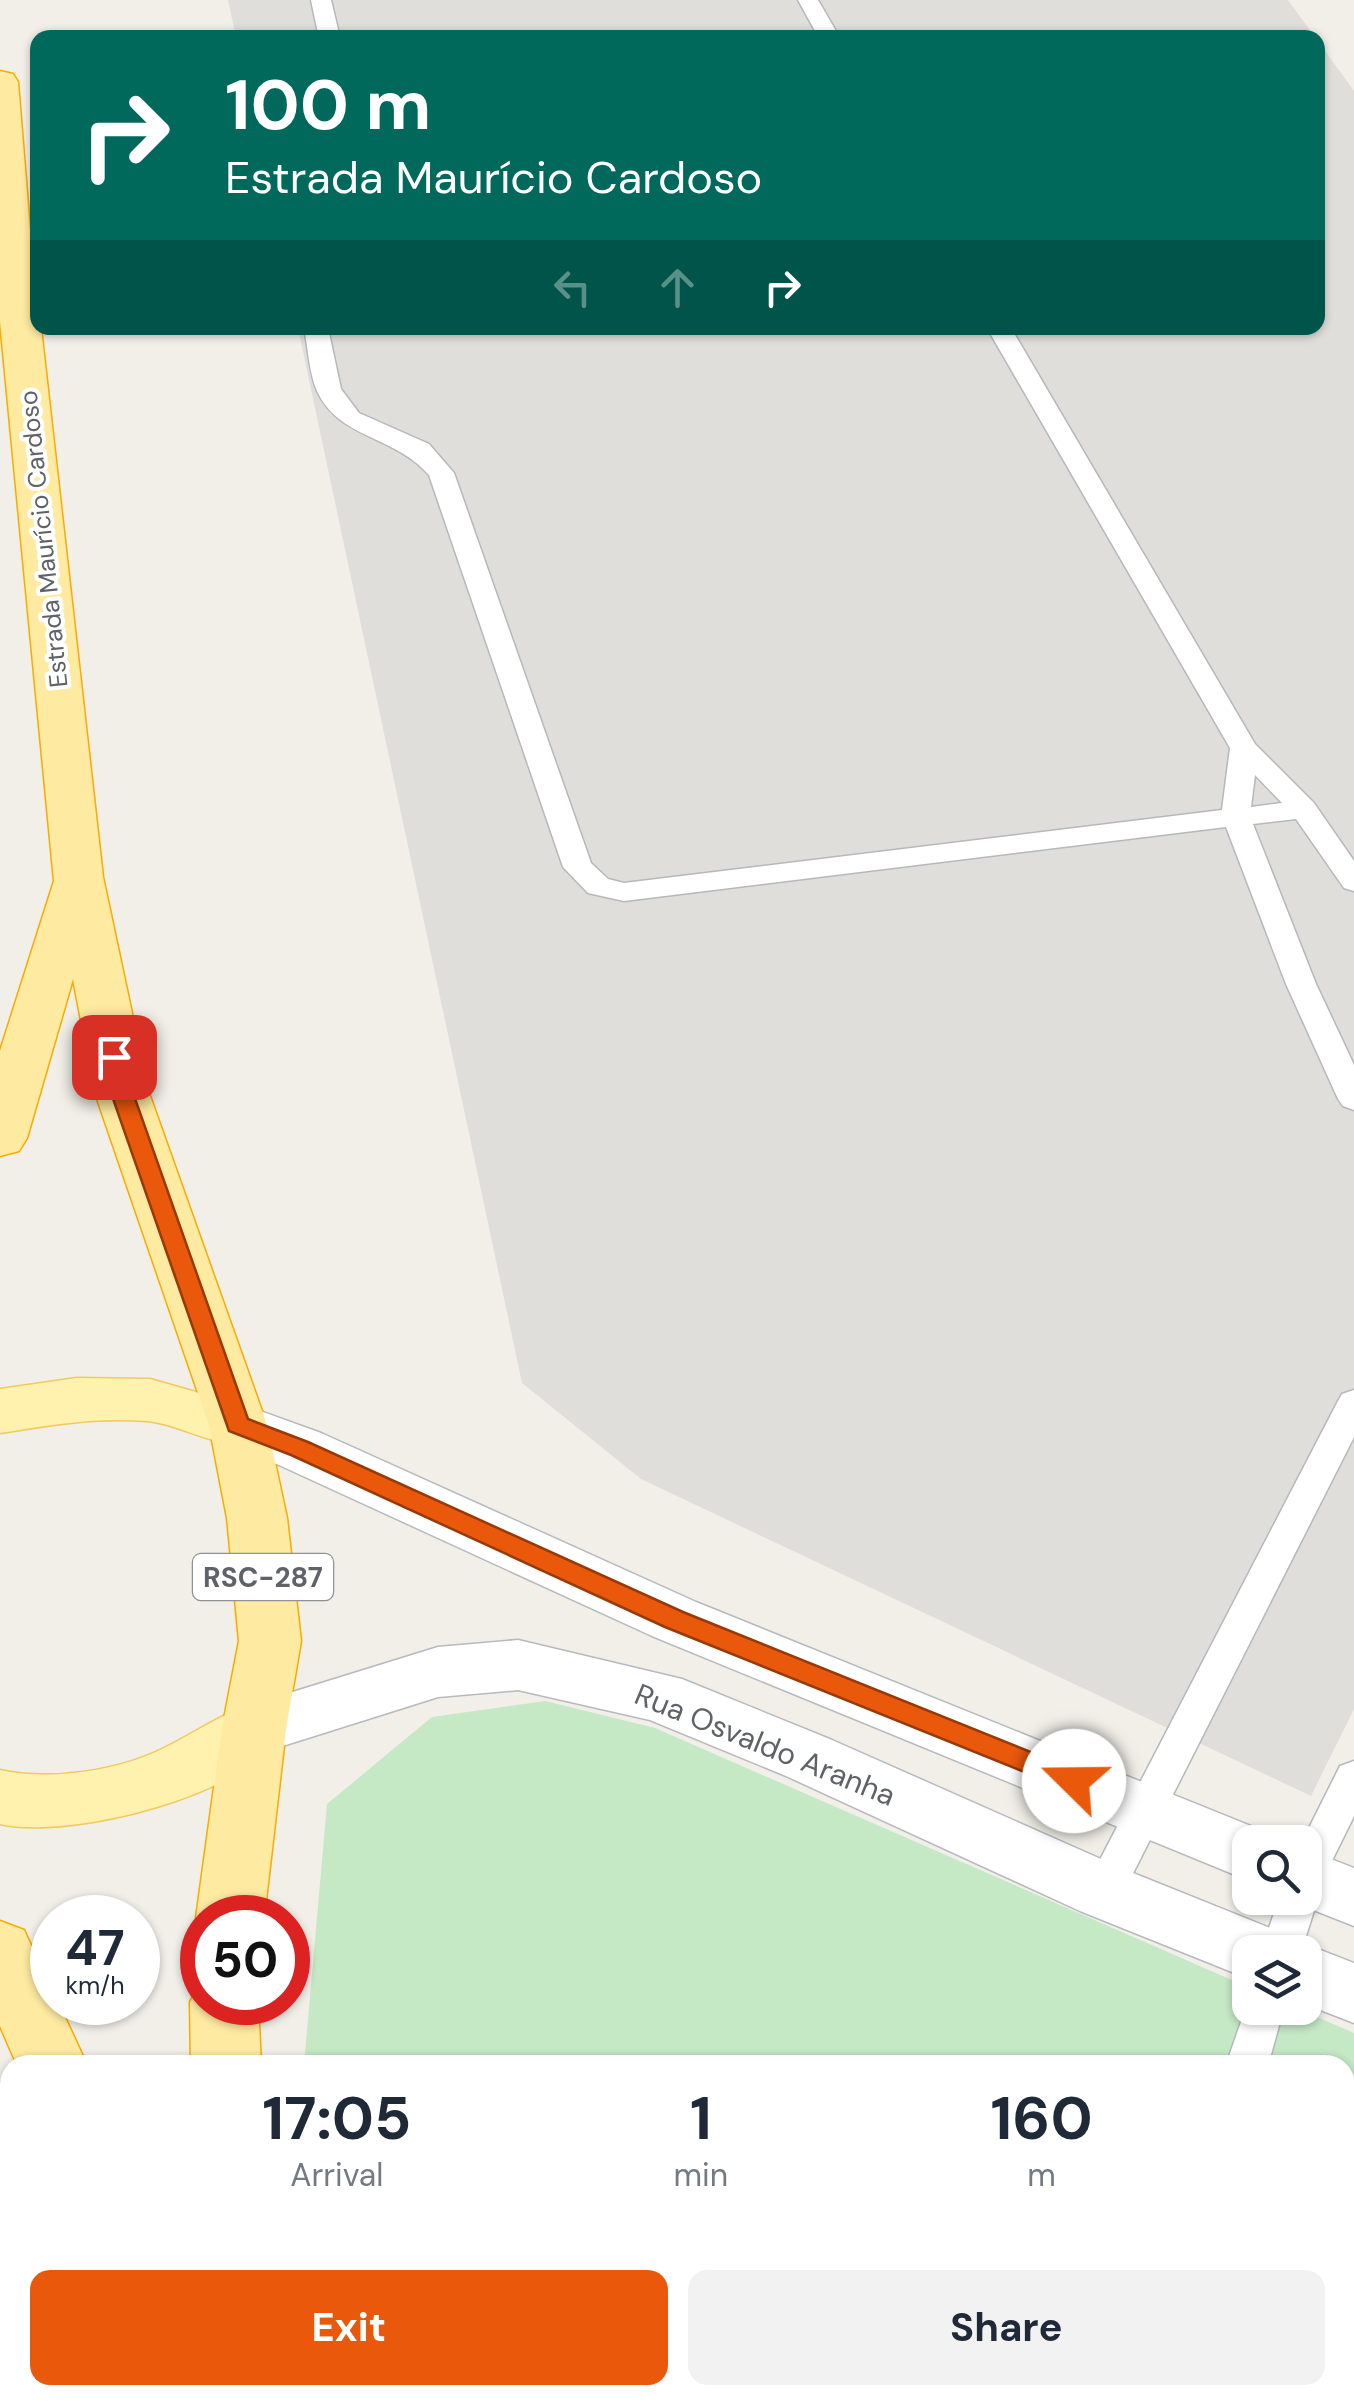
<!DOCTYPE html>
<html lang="en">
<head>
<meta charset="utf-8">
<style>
	:root { --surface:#fff; --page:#f2f2f3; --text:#1f2937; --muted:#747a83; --accent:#ea580c }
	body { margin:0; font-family:"DM Sans",sans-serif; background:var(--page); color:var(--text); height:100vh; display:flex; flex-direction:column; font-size:38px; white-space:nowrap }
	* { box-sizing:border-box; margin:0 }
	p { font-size:32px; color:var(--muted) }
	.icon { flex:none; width:55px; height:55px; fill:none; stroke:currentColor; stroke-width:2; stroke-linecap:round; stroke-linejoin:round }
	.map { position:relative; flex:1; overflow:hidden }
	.details { position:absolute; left:0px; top:2055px; width:1355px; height:350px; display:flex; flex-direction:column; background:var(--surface); border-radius:30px 30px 0 0; box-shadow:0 2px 8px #0004 }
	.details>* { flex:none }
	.banner { position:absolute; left:30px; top:30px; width:1295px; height:305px; border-radius:20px; box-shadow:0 2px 8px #0004; background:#00695c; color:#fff; overflow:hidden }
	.controls { position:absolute; left:1232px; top:1825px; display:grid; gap:20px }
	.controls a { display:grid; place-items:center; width:90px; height:90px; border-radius:20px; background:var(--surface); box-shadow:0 2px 8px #0004; font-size:50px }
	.speed { position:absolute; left:30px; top:1895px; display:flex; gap:20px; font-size:50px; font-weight:700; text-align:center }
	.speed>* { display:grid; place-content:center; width:130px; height:130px; border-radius:50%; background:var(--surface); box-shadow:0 2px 8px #0004; line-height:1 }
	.speed small { font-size:25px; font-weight:400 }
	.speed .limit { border:15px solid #d22; background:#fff; color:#111 }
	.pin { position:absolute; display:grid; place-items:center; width:85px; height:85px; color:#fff; margin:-42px; border-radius:20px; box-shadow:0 5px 15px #0006 }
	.me { position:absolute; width:110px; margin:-55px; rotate:292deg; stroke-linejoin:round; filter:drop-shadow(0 0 8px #0008) }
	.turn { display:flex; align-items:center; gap:35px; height:210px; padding:0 30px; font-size:45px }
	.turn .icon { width:130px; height:130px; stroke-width:2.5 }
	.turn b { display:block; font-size:70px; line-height:85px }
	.lanes { display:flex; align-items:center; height:95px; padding:0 30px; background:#0003; justify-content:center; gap:50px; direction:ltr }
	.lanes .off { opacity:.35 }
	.eta { display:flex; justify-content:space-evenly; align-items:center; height:170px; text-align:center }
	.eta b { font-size:60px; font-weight:700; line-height:70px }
	.button { display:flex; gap:20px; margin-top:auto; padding:20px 30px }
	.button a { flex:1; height:115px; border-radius:20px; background:var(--accent); color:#fff; font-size:40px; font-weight:700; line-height:115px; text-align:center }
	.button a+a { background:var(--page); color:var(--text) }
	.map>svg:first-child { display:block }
</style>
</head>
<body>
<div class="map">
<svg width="1354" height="2405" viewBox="0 0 1354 2405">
	<rect width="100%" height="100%" fill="#f1efe8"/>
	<g fill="#e0deda">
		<path d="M228,0H1288L1315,37L236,38Z"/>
		<path d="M1318,41L1354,91V1709L1311,1796L641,1479L522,1383L298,328H1318Z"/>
	</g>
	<path fill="#c5e8c5" d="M545,1701L655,1728L1250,1988V2008H1296L1354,2033V2405H346L342,2395H1345V2065H304L327,1804L432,1717Z"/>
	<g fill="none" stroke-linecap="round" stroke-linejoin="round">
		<defs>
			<g id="service">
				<path d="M311,0H331L340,38H319Z"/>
				<path d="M798,0H818L840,38H819Z"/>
				<path d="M304,328H328L341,389L359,413L429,444L454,473L591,863L608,879L624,883L1222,810L1230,748L987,328H1011L1255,744L1314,803L1354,861V891L1344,888L1296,819L1253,824L1316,984L1354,1065V1110L1343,1106L1338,1099L1286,984L1226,827L624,901L588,893L563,867L429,475C394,435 339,439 317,391C309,373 308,347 304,328ZM1255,775L1282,803L1251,807Z"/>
				<path d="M1354,1390V1437L1118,1903L1104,1908L1090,1903L1084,1891L1090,1879L1337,1403L1342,1394Z"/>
				<path d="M1354,1761V1816L1319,1887L1313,1889L1318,1898L1301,1952H1261L1279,1898H1305V1842H1302L1340,1766Z"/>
				<path d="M1250,1996V2008H1284L1268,2065H1226Z"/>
				<path d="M1127,2395H1171L1168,2405H1124Z"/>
			</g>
			<g id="secondary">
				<path d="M238,1403L321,1433L696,1602L1273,1835L1277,1842H1250V1881L652,1636L279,1465L217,1440L209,1425L217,1410Z"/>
				<path d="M518,1640L682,1679L832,1740L1128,1871L1280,1932L1289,1950L1305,1944L1354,1963V2023L1305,2004V1952H1250V1979L1232,1972L1080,1911L786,1776L650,1720L518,1690L438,1697L254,1755L231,1747L222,1729L231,1711L438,1647Z"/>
				<path d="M1305,1849L1354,1868V1926L1283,1898H1305Z"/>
			</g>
			<g id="primary">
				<path d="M77,1378L150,1379L259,1410L267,1425L259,1440C218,1453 187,1425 147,1421C97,1417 49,1425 0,1433V1389Z"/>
				<path d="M254,1703L277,1711L286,1729C252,1795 69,1840 0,1824V1770C50,1781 117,1771 162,1749C193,1734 221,1714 254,1703Z"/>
			</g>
			<g id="trunk">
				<path d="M0,71L13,74L18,82L38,328H41L103,877L149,1093L267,1425L287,1518L301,1641L286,1729L264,1918H202V1930L196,1918L222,1729L239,1641L227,1518L209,1425L95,1093L73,979L27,1138L19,1151L0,1156V1051L54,881L0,321Z"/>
				<path d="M0,1921L24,1930L52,1991V2002H58L87,2065H17L0,2026Z"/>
				<path d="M202,1980V2002H258L261,2065H191L190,2002Z"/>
				<path d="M148,2395H296L298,2405H151Z"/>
			</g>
		</defs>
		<use href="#service" stroke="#b5b8bc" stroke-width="3"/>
		<use href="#secondary" stroke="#b6babf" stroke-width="3"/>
		<use href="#primary" stroke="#f2c960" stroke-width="3"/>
		<use href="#trunk" stroke="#f9ab00" stroke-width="3"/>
		<use href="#service" fill="#fff" fill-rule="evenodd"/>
		<use href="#secondary" fill="#fff" fill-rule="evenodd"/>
		<use href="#primary" fill="#fff2af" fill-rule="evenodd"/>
		<use href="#trunk" fill="#feeaa1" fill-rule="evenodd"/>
	</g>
	<path fill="#ea580c" stroke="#983908" stroke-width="2.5" d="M114,1050L125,1057L133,1093L248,1419L308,1442L683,1612L1083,1773L1087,1781L1083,1788L1074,1792L1064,1788L665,1627L291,1455L229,1431L111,1093L104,1057Z"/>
	<g text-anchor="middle" stroke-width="8" stroke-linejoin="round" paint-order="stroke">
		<g font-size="25" fill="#5f6368" stroke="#fff">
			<text transform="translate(43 539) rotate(-96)" y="9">Estrada Maurício Cardoso</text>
		</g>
		<rect fill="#fff" stroke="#8f9295" stroke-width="2.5" x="193" y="1554" width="140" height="46" rx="8"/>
		<g font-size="28" font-weight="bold" fill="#5f6368">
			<text x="263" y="1587">RSC-287</text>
		</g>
		<g font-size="30" fill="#5f6368" stroke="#fff">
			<text transform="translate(765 1745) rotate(22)" y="10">Rua Osvaldo Aranha</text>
		</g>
	</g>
</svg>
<div class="controls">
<a><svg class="icon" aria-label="search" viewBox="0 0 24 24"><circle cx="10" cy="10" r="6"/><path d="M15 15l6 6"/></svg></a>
<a><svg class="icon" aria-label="layers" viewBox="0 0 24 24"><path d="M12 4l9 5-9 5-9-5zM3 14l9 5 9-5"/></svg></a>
</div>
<div class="speed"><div>47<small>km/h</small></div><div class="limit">50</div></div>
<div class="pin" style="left:114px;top:1057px;background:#d93025"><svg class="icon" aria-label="arrive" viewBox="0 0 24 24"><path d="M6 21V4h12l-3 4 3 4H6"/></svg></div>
<svg class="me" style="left:1074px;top:1781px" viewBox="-20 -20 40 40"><circle r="19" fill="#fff"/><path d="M0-13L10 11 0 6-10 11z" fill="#ea580c"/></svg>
<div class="banner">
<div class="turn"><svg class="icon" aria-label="right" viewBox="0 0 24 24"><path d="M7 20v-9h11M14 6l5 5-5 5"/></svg><div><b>100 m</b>Estrada Maurício Cardoso</div></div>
<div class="lanes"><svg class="icon off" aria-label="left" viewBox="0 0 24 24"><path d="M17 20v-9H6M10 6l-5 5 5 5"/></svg><svg class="icon off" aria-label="ahead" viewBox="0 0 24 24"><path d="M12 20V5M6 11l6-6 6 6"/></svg><svg class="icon" aria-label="right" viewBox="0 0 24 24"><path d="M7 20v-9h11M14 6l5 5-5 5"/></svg></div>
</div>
<section class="details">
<div class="eta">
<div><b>17:05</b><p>Arrival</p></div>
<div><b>1</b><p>min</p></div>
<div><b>160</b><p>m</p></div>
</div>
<div class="button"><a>Exit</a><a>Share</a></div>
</section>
</div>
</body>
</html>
